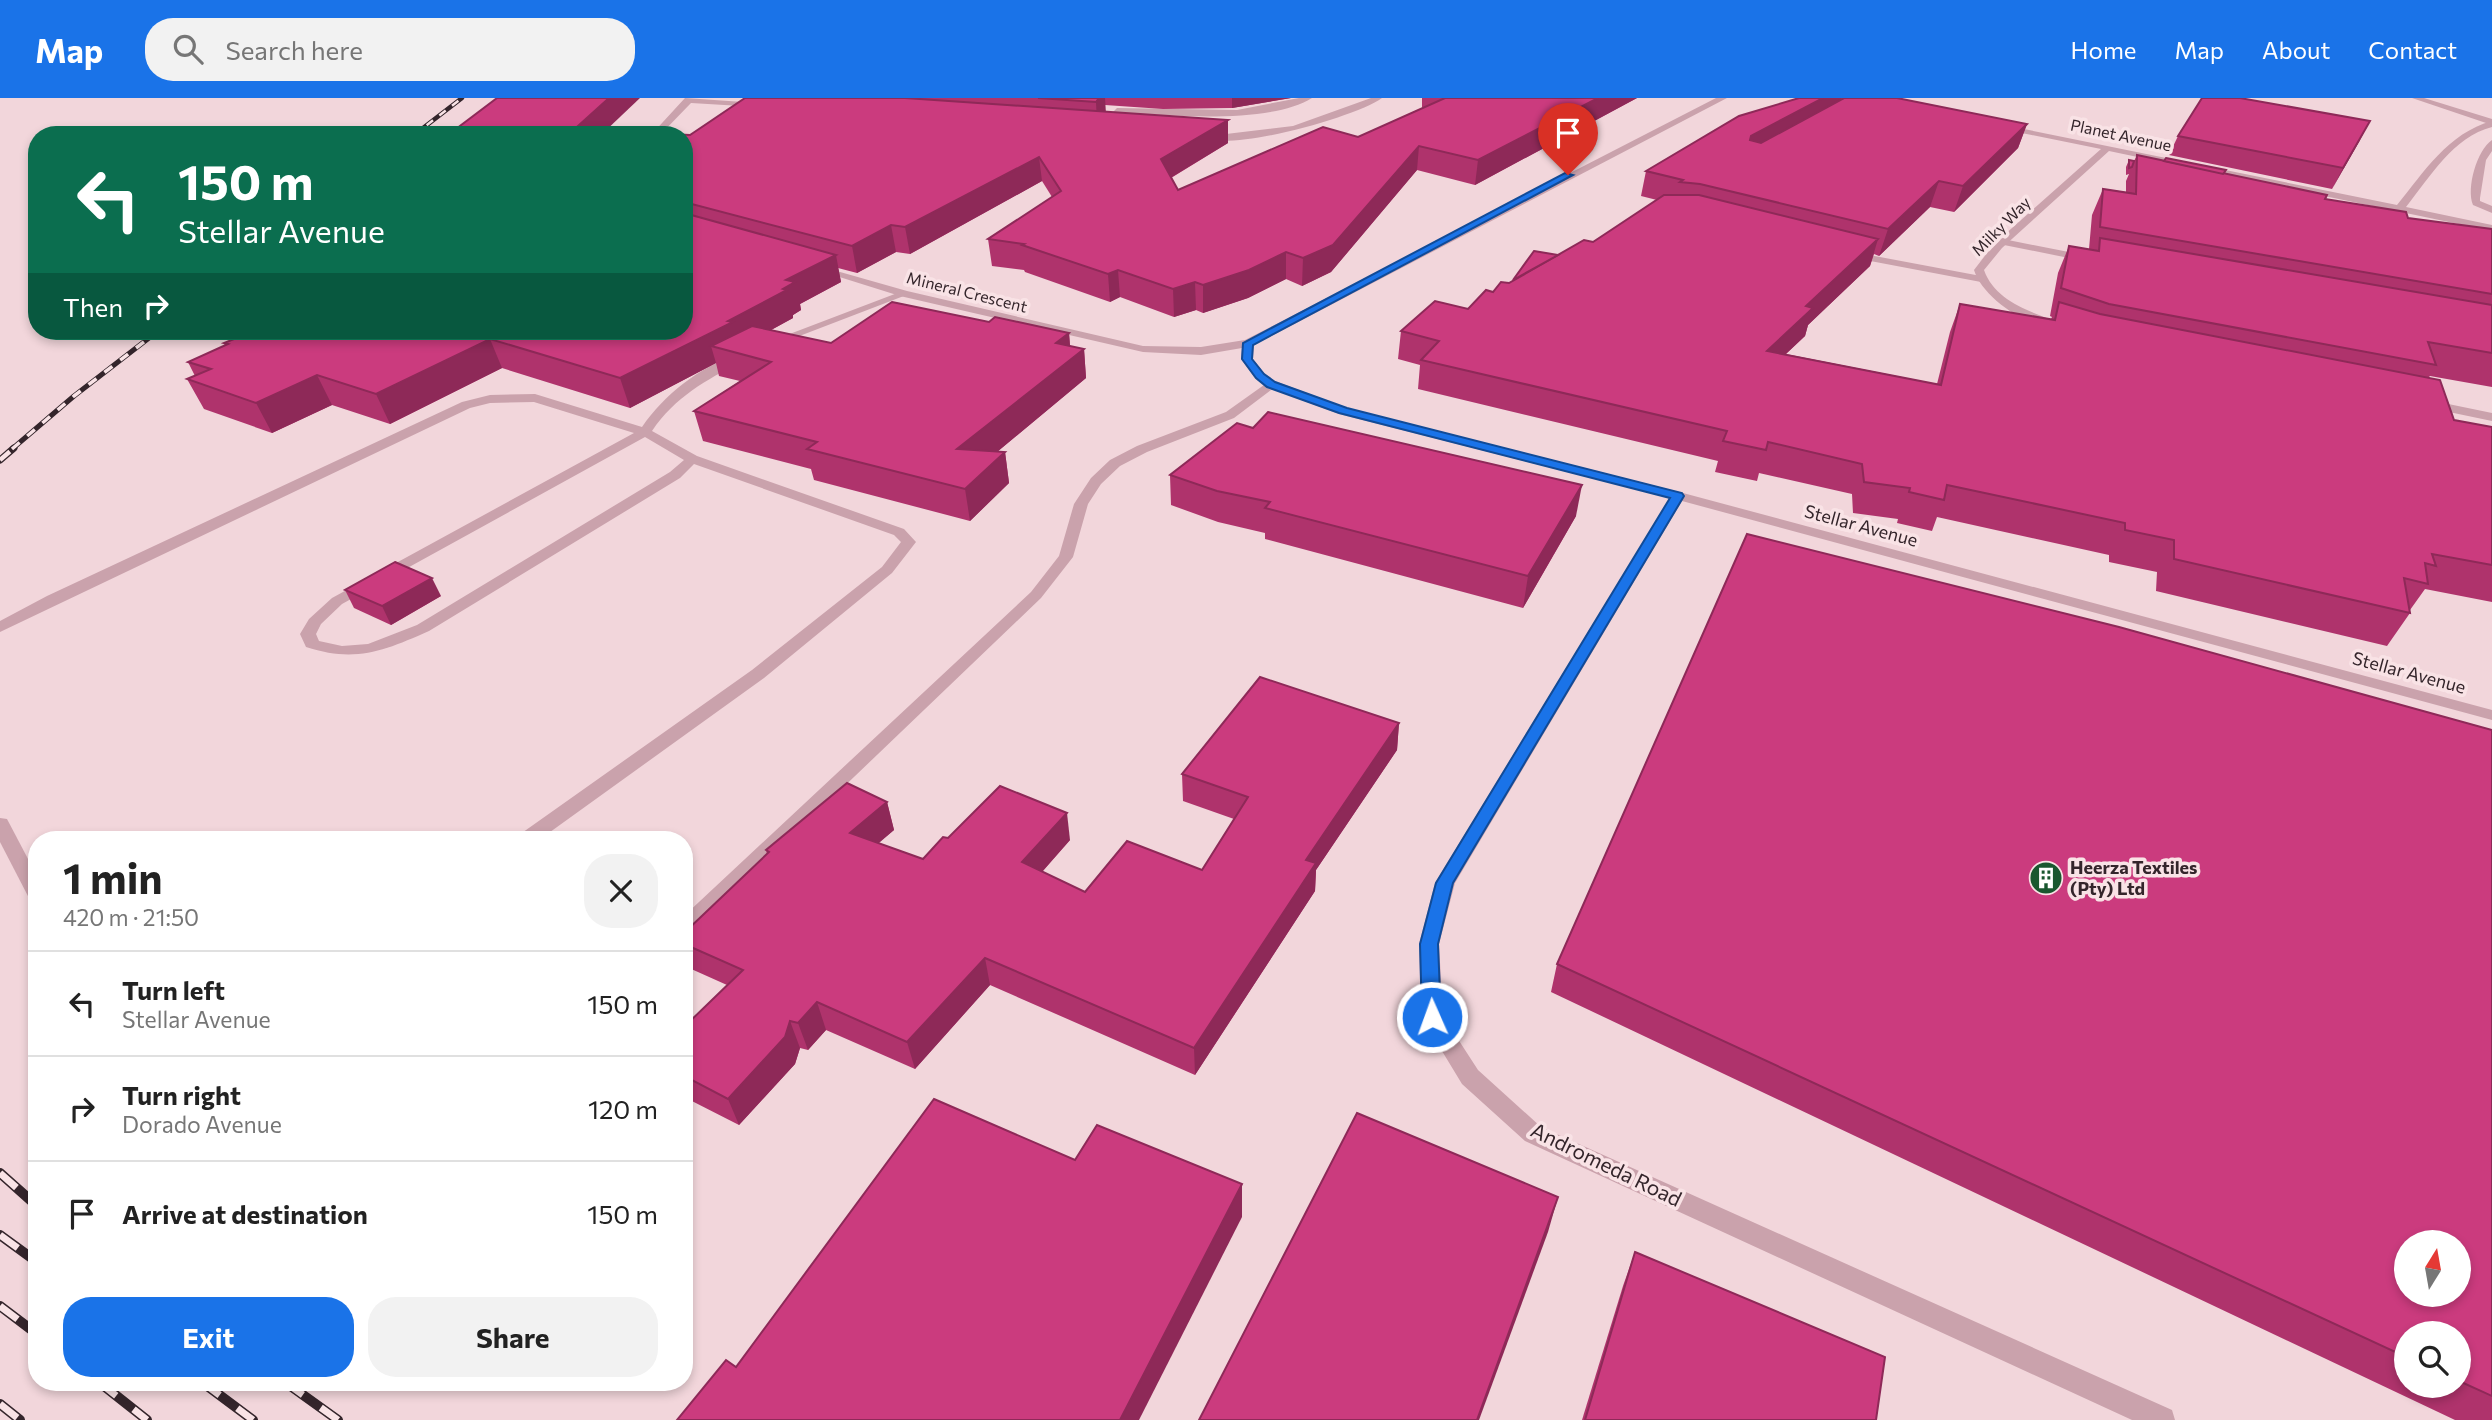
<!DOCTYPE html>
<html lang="en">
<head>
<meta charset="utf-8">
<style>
	:root { --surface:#fff; --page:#f2f2f2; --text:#222; --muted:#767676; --line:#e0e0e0; --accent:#1a73e8 }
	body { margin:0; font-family:Commissioner,sans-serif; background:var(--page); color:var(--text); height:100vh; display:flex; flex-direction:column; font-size:26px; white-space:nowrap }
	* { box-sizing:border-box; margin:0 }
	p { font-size:23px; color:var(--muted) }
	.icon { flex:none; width:38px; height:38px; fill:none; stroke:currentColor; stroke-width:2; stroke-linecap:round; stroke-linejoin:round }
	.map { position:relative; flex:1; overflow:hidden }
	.details { position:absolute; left:28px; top:733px; width:665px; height:560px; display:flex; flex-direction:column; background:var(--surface); border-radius:28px; box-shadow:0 4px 10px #0003 }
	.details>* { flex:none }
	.hud { position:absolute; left:28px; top:28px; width:665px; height:214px; border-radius:28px; box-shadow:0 4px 10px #0003; background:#0b6e4f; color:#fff; overflow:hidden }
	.needle { width:46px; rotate:11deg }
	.controls { position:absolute; left:2394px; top:1132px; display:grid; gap:14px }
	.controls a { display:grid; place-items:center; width:77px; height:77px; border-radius:50%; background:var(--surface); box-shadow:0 4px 10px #0003; font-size:35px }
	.pin { position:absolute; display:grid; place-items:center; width:60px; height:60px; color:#fff; margin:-72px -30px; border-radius:50% 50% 50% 0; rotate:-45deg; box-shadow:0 0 7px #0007 }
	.pin .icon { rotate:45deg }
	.me { position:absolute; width:77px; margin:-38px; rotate:358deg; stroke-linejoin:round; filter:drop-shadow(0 0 5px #0008) }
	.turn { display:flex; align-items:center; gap:24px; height:147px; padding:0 35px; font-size:32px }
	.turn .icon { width:91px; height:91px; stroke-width:2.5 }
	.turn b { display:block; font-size:49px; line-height:60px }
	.then { display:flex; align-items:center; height:66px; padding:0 35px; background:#0003; gap:14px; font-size:26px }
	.round { display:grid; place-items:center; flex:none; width:74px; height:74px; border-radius:28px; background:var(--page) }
	.summary { display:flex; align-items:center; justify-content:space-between; height:119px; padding:0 35px }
	h1 { font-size:42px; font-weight:700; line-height:52px }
	.primary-button { display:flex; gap:14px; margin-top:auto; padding:14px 35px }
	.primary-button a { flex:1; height:80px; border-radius:28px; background:var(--accent); color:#fff; font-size:28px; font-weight:700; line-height:80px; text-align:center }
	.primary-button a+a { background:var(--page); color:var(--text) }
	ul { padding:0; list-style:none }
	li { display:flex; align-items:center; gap:21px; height:105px; padding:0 35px; border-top:2px solid var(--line) }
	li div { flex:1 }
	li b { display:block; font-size:26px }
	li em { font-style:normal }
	header { display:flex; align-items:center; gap:42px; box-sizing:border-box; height:98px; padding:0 35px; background:var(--accent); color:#fff }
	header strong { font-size:33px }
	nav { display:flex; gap:38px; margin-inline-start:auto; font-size:24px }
	.search { width:490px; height:63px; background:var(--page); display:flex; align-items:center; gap:18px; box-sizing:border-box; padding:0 24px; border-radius:28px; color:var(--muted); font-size:26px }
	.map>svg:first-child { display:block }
</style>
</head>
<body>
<header>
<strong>Map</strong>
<div class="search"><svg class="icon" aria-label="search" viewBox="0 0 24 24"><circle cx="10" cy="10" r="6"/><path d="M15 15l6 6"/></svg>Search here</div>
<nav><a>Home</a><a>Map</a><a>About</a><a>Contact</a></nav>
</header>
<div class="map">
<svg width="2492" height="1322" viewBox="0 0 2492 1322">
	<rect width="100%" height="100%" fill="#f2d6db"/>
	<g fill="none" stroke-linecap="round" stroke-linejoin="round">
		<g fill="#caa2ac" fill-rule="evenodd">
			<path d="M1299,0H1312C1268,27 1170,17 1119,15L1102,34L1095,32L1117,10L1237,12Z"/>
			<path d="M2412,0H2424L2492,21V27Z"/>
			<path d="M2492,42V53L2486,62L2480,100V103L2492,108V115L2473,107C2466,90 2477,52 2492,42Z"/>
			<path d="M2003,141L2089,158L2094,161L2089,164L1999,146V142Z"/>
			<path d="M1848,153L1981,178L1986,181L1981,184L1844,158V154Z"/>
			<path d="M900,194L909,196L776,247L766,245Z"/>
			<path d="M737,257L743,261L741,264C706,282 675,299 652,333L697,358L904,431L916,444L892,475L764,580L539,742H517L519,737L752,572L882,469L901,444L894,437L694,366L680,380L429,533C384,553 355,565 306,549L300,536L309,521L332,500L634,335L534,304L490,305L470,310L0,534V523L47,498L462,304L490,297L535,296L642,329C664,297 699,269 737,257ZM645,339L684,362L670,374L417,527L368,546L342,548L319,543L316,536L321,526L342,506Z"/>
			<path d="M1271,282L1277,286L1275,289L1234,320L1147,354L1120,368L1101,386L1088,406L1073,459L1041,500L691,835L684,837V818L1031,494L1059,458L1074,406L1091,380L1110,362L1137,348L1226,314Z"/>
			<path d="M0,720L7,721L37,778V804L30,802L0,744Z"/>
		</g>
		<g fill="#caa2ac" fill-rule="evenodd">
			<path d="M685,0L758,5L762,7L758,9L691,5L660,37H651Z"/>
			<path d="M1371,0H1382C1356,19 1228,55 1201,39L1293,28Z"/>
			<path d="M1716,0H1727L1254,247L1253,261L1264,275L1275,283L1347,310L1683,395L2492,612V622L1682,403L1455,785L1439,846L1443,918L1478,972L1541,1029L2172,1312L2175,1322H2132L1525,1043L1462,986L1425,925L1421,919L1419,846L1435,785L1670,400L1339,316L1267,289L1256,281L1241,261L1242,250L1201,257L1143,254L900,198L814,171L819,168L907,193L1143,248L1201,249L1245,242Z"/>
			<path d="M2492,23V29C2453,39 2430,79 2406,109L2492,127V133L2109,53L2002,150L1984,172C1995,203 2029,213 2057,224V228C2029,232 1982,199 1974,172L1994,146L2101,51L2002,31L1999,26L2397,107C2424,74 2448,35 2492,23Z"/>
			<path d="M2429,302L2492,315V323L2425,309V303Z"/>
		</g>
		<defs>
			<path id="rail-far3" d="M414,37L462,0"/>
			<path id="rail-far2" d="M12,351L74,298L158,233"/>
			<path id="rail-far1" d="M0,362L14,350"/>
			<g id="rail">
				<path d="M0,1075L37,1108"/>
				<path d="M0,1137L37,1164"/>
				<path d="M0,1208L37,1236"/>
				<path d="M99,1284L147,1322"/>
				<path d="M202,1284L253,1322"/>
				<path d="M285,1284L338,1322"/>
				<path d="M0,1306L20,1322"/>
			</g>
		</defs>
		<use href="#rail-far3" stroke="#34252b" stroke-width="4.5"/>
		<use href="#rail-far2" stroke="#34252b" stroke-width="5"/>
		<use href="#rail-far1" stroke="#34252b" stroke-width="7"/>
		<use href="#rail" stroke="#34252b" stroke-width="10"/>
		<use href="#rail-far3" stroke="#f9e3e6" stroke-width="2.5" stroke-dasharray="8" stroke-linecap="butt"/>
		<use href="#rail-far2" stroke="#f9e3e6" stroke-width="3.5" stroke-dasharray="10" stroke-linecap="butt"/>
		<use href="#rail-far1" stroke="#f9e3e6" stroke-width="4.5" stroke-dasharray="13" stroke-linecap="butt"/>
		<use href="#rail" stroke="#f9e3e6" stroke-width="7" stroke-dasharray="22" stroke-linecap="butt"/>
	</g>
	<g fill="#af336c" fill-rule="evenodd">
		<path d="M745,0H1291L1232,10L1163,11L1105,7V13L1228,45L1171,80L1178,92L1358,39L1424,9H1422V0H1637L1475,87L1417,72L1331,174L1302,188L1286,181L1248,200L1203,215L1196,212L1174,219L1120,199L1110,204L1025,174L1024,172L992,168L988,141L1052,99L1042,83L910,156L896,154L857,175L838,170L841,184L800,206L801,212L793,217V220L771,232L831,245L989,224L1069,235L1070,248L1084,251L1086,280L997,354H1005L1009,385L970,423L814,382L811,371L703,343L694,313L740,283L719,278L716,265L630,310L502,270L390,326L332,307L272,335L204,311L187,281L195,278L188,264L225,248L224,245L684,233V37H690Z"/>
		<path d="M1841,2L2027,26L2018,50L1954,114L1930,109L1879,158L1874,156L1870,168L1808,227L1805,238L1786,256L1937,286L1950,234L1960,206L2051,221L2052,219L2050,218L2058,175L2069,148L2089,151L2092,117L2103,91L2126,94V83L2129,76L2126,77V69L2129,62L2134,63L2137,57L2164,63L2226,72L2225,76L2325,101L2408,120L2492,131V289L2430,278L2428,280L2454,322L2492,329V504L2425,491L2410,512V515L2387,548L2156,493L2157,474L2109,464V457L1937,419L1932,433L1897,425L1898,421L1853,415L1852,396L1759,375L1757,383L1715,374L1718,363L1418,291L1420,267L1398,261L1401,233L1468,211L1493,194L1558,157L1593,144L1657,102L1641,98L1646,73Z"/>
		<path d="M2178,38L2360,42L2332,91L2169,57Z"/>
		<path d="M1170,377L1576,418L1523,510L1265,441V435L1218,424L1171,407Z"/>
		<path d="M345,492L441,498L391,527L354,510Z"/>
		<path d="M1399,625L1397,652L1316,772L1315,793L1195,977L990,887L915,971L826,932L808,952L800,950L795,966L739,1027L684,999V929L727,887L689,870L684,860V835L767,756L766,752L887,704L894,732L878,745L923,761L948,740L1070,742L1042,774L1085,794L1202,772L1234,721L1183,703L1182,676Z"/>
		<path d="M2492,632V1322H2455L1551,894L1557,866ZM2406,1236H2459V1288H2406Z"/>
		<path d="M1635,1154L1876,1322H1582L1623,1188Z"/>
	</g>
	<g fill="#8e2958">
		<path d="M609,0H640L601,37H568Z"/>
		<path d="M1099,0H1105L1106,16L1097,26L1096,4Z"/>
		<path d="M1232,0H1291L1232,10Z"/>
		<path d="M1598,0H1637L1475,87L1478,62Z"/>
		<path d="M1823,0H1842L1839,11L1745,63L1751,38Z"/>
		<path d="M1228,22V45L1162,85L1161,61Z"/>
		<path d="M2370,23L2360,42L2332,91L2343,70Z"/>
		<path d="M2027,26L2018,50L1954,114L1963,88Z"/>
		<path d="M1419,48L1417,72L1331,174L1302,188L1303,160Z"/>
		<path d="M1039,59L1042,83L910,156L905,129Z"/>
		<path d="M1939,83L1930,109L1879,158L1888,131Z"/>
		<path d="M891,127L896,154L857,175L852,148Z"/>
		<path d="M1878,141L1870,168L1808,227L1805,238L1759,281L1767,253L1806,208Z"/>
		<path d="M1286,154V181L1248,200L1203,215V187Z"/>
		<path d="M836,157L841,184L800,206L801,212L793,217V220L740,249L711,248L716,265L630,310L620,280L728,223L783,191L786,182Z"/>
		<path d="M1118,172L1120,199L1110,204L1108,176Z"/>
		<path d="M1195,184L1196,212L1174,219L1173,191Z"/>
		<path d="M1069,235L1071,261L1084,251L1086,280L962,383L957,351L1056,245Z"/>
		<path d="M490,241L502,270L390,326L376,296Z"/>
		<path d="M317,277L332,307L272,335L256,305Z"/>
		<path d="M1005,354L1009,385L970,423L965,391Z"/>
		<path d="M1582,387L1576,418L1523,510L1528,478Z"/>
		<path d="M432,480L441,498L391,527L382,508Z"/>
		<path d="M1399,625L1397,652L1316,772L1315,793L1195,977L1194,950L1306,762Z"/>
		<path d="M887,704L894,732L858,763L850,735Z"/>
		<path d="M1067,715L1070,742L1026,792L1022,764Z"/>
		<path d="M985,860L990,887L915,971L907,944Z"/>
		<path d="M817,904L826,932L808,952L798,925Z"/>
		<path d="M790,923L800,950L795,966L739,1027L728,1001Z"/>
		<path d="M1242,1086V1119L1139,1322H1120Z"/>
		<path d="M1558,1099L1548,1134L1479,1322H1477Z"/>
	</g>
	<g fill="#cb3b7e" stroke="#8e2958" stroke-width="2" fill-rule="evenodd">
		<path d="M497,0H609L568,37H448Z"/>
		<path d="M745,0H905L1228,22L1161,61L1178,92L1323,29L1358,39L1445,0H1598L1478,62L1419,48L1333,147L1303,160L1286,154L1249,172L1203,187L1195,184L1173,191L1118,172L1108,176L1022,147L1024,146L988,141L1061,93L1039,59L905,129L891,127L852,148L684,104V37H624L628,34L690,37Z"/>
		<path d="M1038,0H1099L1096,4Z"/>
		<path d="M1799,0H1823L1751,38L1750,42L1761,45L1844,0H1897L2027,26L1963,88L1939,83L1888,131L1700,86L1680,84L1683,82L1646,73L1739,18Z"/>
		<path d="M2202,0H2240L2370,23L2343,70L2178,38Z"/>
		<path d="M2137,57L2327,97L2325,101L2406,114L2408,120L2492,131V196L2100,129L2103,91L2136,96Z"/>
		<path d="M2166,60L2226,72L2223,76L2164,63Z"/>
		<path d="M2129,62L2134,63L2132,69L2129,70Z"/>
		<path d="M1664,97H1699L1878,141L1806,208L1813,210L1767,253L1941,287L1960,206L2055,222L2059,204L2100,216L2440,282L2454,322L2492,329V467L2432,456L2436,468L2425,465L2428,486L2404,480L2410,515L2174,461V442L2125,432V425L1947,387L1944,402L1909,394L1910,390L1864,384L1862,366L1768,344L1766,352L1723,343L1727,333L1421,262L1439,243L1401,233L1435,203L1468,211L1486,192L1493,194L1501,184L1509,185L1584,142L1593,144Z"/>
		<path d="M684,115L836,157L786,182L795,184L783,191L787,192L728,223L733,224L620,280L490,241L376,296L317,277L256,305L187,281L211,271L188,264L228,246L224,245L254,233H684Z"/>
		<path d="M2100,140L2492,207V255L2428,244L2436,267L2109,206L2061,190L2069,148L2099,153Z"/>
		<path d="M1534,153L1558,157L1513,182Z"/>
		<path d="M892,204L989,224L995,219L1069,235L1056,245L1084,251L957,351L1005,354L965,391L807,351L817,344L694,313L771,264L711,248L752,228L831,245Z"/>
		<path d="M1268,314L1582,387L1528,478L1265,410L1270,404L1217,393L1170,377L1237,325L1253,330Z"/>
		<path d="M1747,436L2119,529L2492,632V1298L2459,1283V1236H2406V1259L1557,866ZM2406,1144H2459V1197H2406Z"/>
		<path d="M395,464L432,480L382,508L345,492Z"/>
		<path d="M1260,579L1399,625L1306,762L1316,765L1194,950L985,860L907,944L817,904L798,925L790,923L785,939L728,1001L684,978V929L743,872L684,846V835L769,754L766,752L847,685L887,704L850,735L923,761L943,739L948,740L1000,688L1067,715L1022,764L1085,794L1127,743L1202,772L1248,699L1182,676Z"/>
		<path d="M934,1001L1075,1062L1097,1027L1242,1086L1120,1322H677L726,1262L736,1269Z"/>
		<path d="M1357,1015L1558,1099L1477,1322H1199Z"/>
		<path d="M1635,1154L1885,1259L1876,1322H1585Z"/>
	</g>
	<path fill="#1a73e8" stroke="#114b97" stroke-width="2" d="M1565,75L1573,77L1253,247L1252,261L1264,276L1275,284L1347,310L1682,395L1684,398L1453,785L1438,846L1441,919L1438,924L1432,926L1425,924L1422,919L1420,846L1436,785L1670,400L1339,315L1267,289L1256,280L1242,261L1243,245Z"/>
	<defs>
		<symbol id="building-disc" viewBox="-11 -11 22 22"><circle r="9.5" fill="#19572f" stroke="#f9e3e6"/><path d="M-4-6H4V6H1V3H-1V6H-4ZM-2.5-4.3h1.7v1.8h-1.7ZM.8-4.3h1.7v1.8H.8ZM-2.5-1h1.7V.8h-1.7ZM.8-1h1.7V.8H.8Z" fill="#fff"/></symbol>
	</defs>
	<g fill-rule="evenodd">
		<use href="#building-disc" x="2027" y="761" width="38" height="38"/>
	</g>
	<g text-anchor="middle" stroke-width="7" stroke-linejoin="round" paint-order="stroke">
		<g font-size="16" fill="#34252b" stroke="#f9e3e6">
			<text transform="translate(2121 37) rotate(12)" y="6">Planet Avenue</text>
			<text transform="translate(2001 128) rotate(-45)" y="6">Milky Way</text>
			<text transform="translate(967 194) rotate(14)" y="6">Mineral Crescent</text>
		</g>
		<g font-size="18" fill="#34252b" stroke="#f9e3e6">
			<text transform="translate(1861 428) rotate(15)" y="6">Stellar Avenue</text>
			<text transform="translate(2409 575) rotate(15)" y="6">Stellar Avenue</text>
		</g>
		<g font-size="18" font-weight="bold" fill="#34252b" stroke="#f9e3e6" text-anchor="start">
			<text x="2070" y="776">Heerza Textiles<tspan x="2070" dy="21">(Pty) Ltd</tspan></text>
		</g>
		<g font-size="21" fill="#34252b" stroke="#f9e3e6">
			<text transform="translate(1606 1067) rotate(26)" y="7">Andromeda Road</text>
		</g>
	</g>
</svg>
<div class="controls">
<a><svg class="needle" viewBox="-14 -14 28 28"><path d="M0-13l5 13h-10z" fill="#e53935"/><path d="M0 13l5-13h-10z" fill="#767676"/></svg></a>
<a><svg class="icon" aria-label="search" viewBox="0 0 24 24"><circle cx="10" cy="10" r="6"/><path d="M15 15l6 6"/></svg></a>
</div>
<div class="pin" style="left:1568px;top:77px;background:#d93025"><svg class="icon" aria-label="arrive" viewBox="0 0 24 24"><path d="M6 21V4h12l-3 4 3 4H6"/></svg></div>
<svg class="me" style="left:1432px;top:919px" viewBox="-20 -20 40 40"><circle r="17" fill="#1a73e8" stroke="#fff" stroke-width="3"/><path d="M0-11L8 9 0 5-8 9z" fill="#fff"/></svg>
<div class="hud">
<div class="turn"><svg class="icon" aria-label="left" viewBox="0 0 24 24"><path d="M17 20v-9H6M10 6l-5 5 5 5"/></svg><div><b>150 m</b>Stellar Avenue</div></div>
<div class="then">Then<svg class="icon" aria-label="right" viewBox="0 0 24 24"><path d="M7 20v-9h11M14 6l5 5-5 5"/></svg></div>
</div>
<section class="details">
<div class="summary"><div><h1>1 min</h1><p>420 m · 21:50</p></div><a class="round"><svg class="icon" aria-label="close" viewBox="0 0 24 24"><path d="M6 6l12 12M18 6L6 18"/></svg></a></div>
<ul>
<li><svg class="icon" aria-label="left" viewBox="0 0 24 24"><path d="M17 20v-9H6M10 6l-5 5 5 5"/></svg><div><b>Turn left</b><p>Stellar Avenue</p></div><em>150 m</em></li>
<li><svg class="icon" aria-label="right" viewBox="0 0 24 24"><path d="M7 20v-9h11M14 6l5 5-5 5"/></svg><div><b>Turn right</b><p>Dorado Avenue</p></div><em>120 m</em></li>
<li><svg class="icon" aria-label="arrive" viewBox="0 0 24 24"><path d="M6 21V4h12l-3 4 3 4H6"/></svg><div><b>Arrive at destination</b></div><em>150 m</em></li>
</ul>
<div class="primary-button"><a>Exit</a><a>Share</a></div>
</section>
</div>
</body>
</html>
